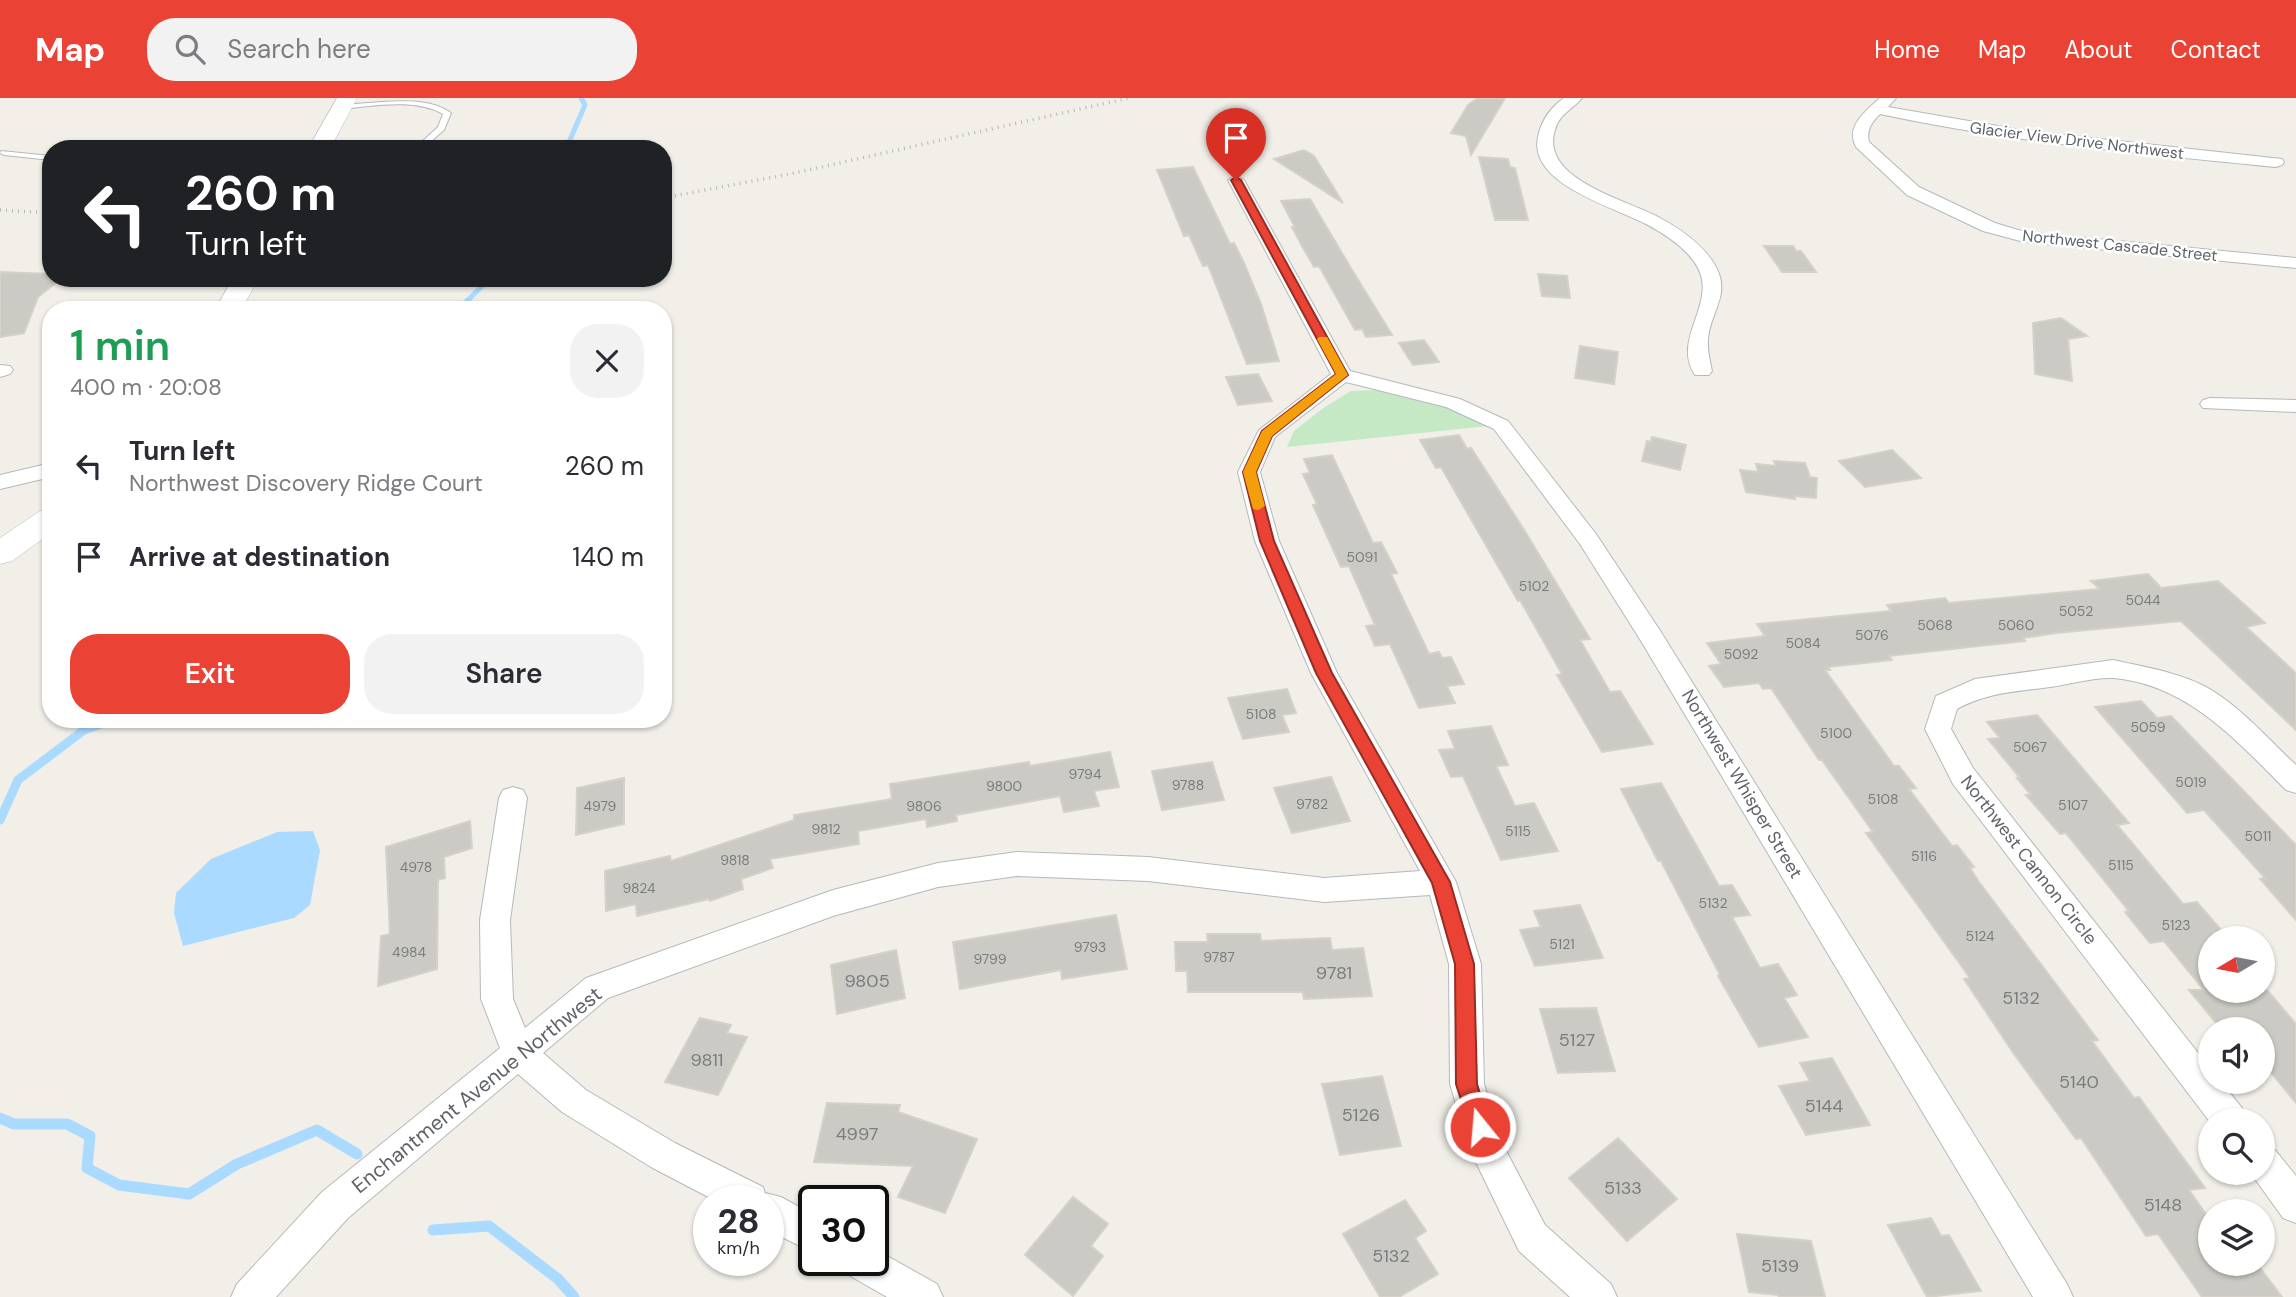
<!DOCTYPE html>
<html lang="en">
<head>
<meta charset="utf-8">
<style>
	:root { --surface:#fff; --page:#f2f2f3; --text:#2b2b33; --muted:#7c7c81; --accent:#ea4335 }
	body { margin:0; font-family:"DM Sans",sans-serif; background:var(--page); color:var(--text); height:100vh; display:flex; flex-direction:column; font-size:26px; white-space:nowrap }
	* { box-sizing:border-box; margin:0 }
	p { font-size:23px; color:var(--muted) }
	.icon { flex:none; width:38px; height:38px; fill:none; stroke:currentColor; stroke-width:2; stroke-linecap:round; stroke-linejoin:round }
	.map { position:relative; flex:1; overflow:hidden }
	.drawer { position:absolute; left:42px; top:203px; width:630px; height:427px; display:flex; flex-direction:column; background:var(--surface); border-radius:28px; box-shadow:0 2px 5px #0004 }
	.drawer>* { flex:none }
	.top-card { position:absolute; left:42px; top:42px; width:630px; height:147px; border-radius:28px; box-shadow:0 2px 5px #0004; background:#202124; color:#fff; overflow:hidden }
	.needle { width:46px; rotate:260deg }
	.controls { position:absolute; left:2198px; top:828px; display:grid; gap:14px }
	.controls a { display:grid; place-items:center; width:77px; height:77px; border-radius:50%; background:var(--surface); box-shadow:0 2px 5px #0004; font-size:35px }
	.speed { position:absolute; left:693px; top:1087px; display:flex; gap:14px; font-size:35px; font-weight:700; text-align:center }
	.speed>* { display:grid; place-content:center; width:91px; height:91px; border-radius:50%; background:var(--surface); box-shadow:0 2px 5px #0004; line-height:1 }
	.speed small { font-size:18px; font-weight:400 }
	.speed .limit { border:4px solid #111; border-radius:10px; background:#fff; color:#111 }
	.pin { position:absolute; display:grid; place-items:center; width:60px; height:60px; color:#fff; margin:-72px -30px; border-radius:50% 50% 50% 0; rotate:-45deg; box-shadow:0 0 7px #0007 }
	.pin .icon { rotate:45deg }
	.me { position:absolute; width:77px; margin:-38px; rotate:343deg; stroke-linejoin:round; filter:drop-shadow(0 0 5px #0008) }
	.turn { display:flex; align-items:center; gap:24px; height:147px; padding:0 28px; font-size:32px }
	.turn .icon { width:91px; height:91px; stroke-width:2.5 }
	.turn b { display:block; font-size:49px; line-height:60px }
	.round { display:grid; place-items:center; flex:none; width:74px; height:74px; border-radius:28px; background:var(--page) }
	.summary { display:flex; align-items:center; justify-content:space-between; height:119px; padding:0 28px }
	h1 { font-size:42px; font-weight:600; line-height:52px; color:#1e9e55 }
	.primary-button { display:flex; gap:14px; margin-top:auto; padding:14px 28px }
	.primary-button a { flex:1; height:80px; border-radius:28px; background:var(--accent); color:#fff; font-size:28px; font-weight:600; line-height:80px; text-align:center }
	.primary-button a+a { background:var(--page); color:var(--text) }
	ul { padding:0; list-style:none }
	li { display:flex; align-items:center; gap:21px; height:91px; padding:0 28px }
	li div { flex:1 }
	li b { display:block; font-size:26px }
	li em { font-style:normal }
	header { display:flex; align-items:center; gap:42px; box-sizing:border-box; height:98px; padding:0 35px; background:var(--accent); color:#fff }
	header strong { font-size:33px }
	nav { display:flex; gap:38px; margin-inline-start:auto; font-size:24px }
	.search { width:490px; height:63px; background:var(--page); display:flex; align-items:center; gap:18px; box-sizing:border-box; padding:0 24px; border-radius:28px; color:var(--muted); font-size:26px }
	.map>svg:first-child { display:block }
</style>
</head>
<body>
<header>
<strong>Map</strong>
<div class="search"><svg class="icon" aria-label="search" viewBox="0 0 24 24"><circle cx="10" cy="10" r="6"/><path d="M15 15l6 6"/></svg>Search here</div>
<nav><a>Home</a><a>Map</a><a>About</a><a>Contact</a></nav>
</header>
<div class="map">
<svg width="2296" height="1199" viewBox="0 0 2296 1199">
	<rect width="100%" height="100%" fill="#f1efe8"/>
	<path fill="#c5e8c5" d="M1381,292L1441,307L1488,328L1287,349L1294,333L1325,309L1351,293Z"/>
	<path fill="#aadaff" d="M313,733L320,752L310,807L294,820L183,848L174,815L176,795L211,761L277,734Z"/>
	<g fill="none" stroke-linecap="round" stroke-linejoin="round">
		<g stroke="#aadaff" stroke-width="5">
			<path d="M566,51L585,7L581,0"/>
			<path d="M466,204L490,180"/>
		</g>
		<path stroke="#aadaff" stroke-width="7" d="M459,212L468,203"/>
		<path stroke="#aadaff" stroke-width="9" d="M0,722L18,682L84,632L115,621"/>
		<g stroke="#aadaff" stroke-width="11">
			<path d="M0,1020L14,1026H67L90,1038L87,1070L119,1087L189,1096L237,1066L317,1032L357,1056"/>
			<path d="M433,1132L489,1128L558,1181L574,1199"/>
		</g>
	</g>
	<g fill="#cccac5" stroke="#d6d1c6" stroke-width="2">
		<path d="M1478,0H1505L1471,57L1466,38L1451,35L1468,7Z"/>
		<path d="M1304,52L1314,58L1343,105L1274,61Z"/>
		<path d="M1479,59L1508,61L1510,69L1515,70L1528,122H1495Z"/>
		<path d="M1193,69L1230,146L1234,145L1244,165L1261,206L1279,263L1247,266L1208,167L1203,168L1189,137L1184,138L1157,72Z"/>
		<path d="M1310,101L1352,172L1392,237L1366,239L1362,231L1355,232L1319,168L1314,169L1302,148L1292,129H1295L1281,103Z"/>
		<path d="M1764,148H1793L1796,153H1801L1816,174H1782Z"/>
		<path d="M0,174L51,176V180H62L38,199L24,235L0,239Z"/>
		<path d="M1538,176L1567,178L1570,200L1542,198Z"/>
		<path d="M2061,220L2087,238L2068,241L2072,283L2035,276L2033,225Z"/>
		<path d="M1424,242L1439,264L1413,267L1399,245Z"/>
		<path d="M1580,248L1618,254L1614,286L1575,280Z"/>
		<path d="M1258,276L1272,303L1238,307L1226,279Z"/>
		<path d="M1459,337L1467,351L1471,350L1523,430L1590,541L1580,542L1610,594L1620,593L1653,646L1602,654L1557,577L1562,576L1520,502L1518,503L1441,369L1436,370L1420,342Z"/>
		<path d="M1652,339L1686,347L1680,372L1642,363L1647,343L1651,344Z"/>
		<path d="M1892,352L1921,380L1865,389L1839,363Z"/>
		<path d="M1332,357L1373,445L1381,444L1397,475L1391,476L1429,556L1439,554L1442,560L1451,559L1464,586L1447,588L1455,605L1419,610L1390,546L1375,548L1366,528L1375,527L1349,468L1341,469L1313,407L1317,406L1303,376L1310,375L1304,361Z"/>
		<path d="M1774,363L1805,365L1810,379L1817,380L1816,400L1794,398L1795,401L1746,394L1740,372L1758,374L1756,366L1776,368Z"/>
		<path d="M2148,476L2161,490L2218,483L2265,525L2246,529L2296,575V632L2181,523L2056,535L2023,540L2025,543L1889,558L1892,562L1828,569L1830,572H1825L1894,668H1899L1916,690L1909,691L1952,748L1957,747L1974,769L1970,770L1979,784L2098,942L2092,943L2134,1000L2139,999L2205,1090L2189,1092L2210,1122V1166H2257L2282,1199H2202L2158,1136L2146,1138L2081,1040L2076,1041L2014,956L1964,881L1970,880L1866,735L1873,734L1822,662H1819L1771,590L1763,591L1759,585L1724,589L1709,568L1721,566L1707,545L1765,538L1757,526L1891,513L1887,507L1945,500L1949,505L2100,491L2091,483Z"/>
		<path d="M1287,591L1296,615L1282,617L1289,634L1243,641L1228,600Z"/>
		<path d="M2141,603L2157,620L2171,618L2296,747V822L2260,781L2265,780L2204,712L2187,715L2095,609Z"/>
		<path d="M2037,617L2129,725L2117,727L2183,806L2197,804L2228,840H2210V892H2267L2296,926V1005L2263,965V931H2221L2189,892H2204L2164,843L2150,845L2125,814L2129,813L2066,735L2060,736L2026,697H2031L2017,680H2020L1988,641L2000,640L1987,624Z"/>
		<path d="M1491,628L1508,667L1496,668L1515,708L1534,705L1558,753L1501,762L1463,678L1451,679L1439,652L1455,651L1448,633Z"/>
		<path d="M1110,654L1119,689L1094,693L1099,708L1064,714L1060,698L956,717L957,723L927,729L926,721L858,733L859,746L770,761L773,770L741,781L743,791L710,803L709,801L637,818L636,806L606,813L605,773L670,758L671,763L794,722V717L892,701L890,686L1029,664L1030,668Z"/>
		<path d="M1212,664L1224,702L1162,712L1152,673Z"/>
		<path d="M1331,679L1350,723L1292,735L1274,690Z"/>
		<path d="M624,680V726L576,737L577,690Z"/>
		<path d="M1661,685L1719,788L1732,787L1750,817L1732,819L1760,870L1778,866L1797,897L1784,900L1808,939L1759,949L1718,878L1720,877L1661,763H1658L1621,691Z"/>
		<path d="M470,723L472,750L444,759L445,780L438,782L437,871L378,888L381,838L390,836L386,749Z"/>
		<path d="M1580,807L1603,860L1535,868L1520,832L1541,829L1534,813Z"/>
		<path d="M1116,817L1127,871L1062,881L1061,872L960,891L953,844Z"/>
		<path d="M1207,836H1260L1261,843L1330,840L1332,852L1363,850L1372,898L1304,901L1303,894H1188L1187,873H1176L1175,844H1208Z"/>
		<path d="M896,852L905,900L837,916L831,867Z"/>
		<path d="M1596,910L1615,973L1558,975L1540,911Z"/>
		<path d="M700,920L731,927L727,935L747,939L718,997L665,984Z"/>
		<path d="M1832,960L1870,1027L1806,1037L1779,988L1810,983L1800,965Z"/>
		<path d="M1382,978L1401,1048L1340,1057L1322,986Z"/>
		<path d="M827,1005L900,1007L898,1014L977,1041L945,1115L898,1099L913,1068L814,1064Z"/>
		<path d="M1618,1040L1677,1101L1627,1143L1569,1080Z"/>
		<path d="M1073,1099L1108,1126L1091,1148L1103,1158L1073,1198L1025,1157Z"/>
		<path d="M1405,1102L1426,1133L1415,1140L1438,1176L1399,1199H1380L1343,1136Z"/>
		<path d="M1931,1120L1941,1138L1949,1137L1981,1193L1927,1199L1888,1127Z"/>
		<path d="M1737,1136L1811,1143L1825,1199H1779L1778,1197L1749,1194Z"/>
	</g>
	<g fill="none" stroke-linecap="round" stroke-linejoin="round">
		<defs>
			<g id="lane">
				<path d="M382,4C404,3 432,1 451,15L444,32L422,51H414L438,29L443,16C415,0 373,8 342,11L339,9L342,7Z"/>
				<path d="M1,53L51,58V62L4,57L0,55Z"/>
			</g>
			<g id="street">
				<path d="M1564,0H1582C1573,11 1559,16 1555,32C1539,82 1628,102 1660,120C1682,132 1704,147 1716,169C1731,197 1710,214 1708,241C1707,252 1710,263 1712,273L1709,277H1695C1671,241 1717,206 1698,170C1688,151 1665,136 1646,126C1614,109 1528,86 1538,39C1541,23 1551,9 1564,0Z"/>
				<path d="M1880,0H1896L1888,9L2027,33L2282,61L2284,64L2282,67L2276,69C2143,56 2011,44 1880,16C1872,24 1866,32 1869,44L1919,89L1995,125L2025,134L2296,160V170L2024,144L1983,133L1907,97L1856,49C1845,28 1866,13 1880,0Z"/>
				<path d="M1236,77L1244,82L1350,273L1460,301L1508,323L1596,436L1659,531L2067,1186L2073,1199H2033L1641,543L1580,446L1494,331L1446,309L1346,284L1275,339L1260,374L1279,443L1337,575L1456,784L1481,866L1484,986L1502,1045L1545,1127L1611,1186L1617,1199H1570L1519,1153L1469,1050L1450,986L1449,866L1430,797L1324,804L1148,783L1017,778L938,789L833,818L608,900L543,955L586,992L675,1045L763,1089L765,1095L781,1099L814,1117V1155L768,1132V1102H714L651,1069L562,1014L518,976L348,1120L276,1199H231L237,1186L322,1094L500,950L481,901L480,822L499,700L503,692L513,689L523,692L527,700L510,822L513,901L525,930L586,880L833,792L938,765L1017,754L1148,759L1324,780L1420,773L1311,575L1255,443L1238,374L1259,332L1331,276L1228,82Z"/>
				<path d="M0,267L10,268L13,272L10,276L0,279Z"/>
				<path d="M2210,300L2296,302V314L2203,310L2200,306L2203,302Z"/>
				<path d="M51,365V379L0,391V377Z"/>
				<path d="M2113,562C2144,569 2178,574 2206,589C2240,608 2268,641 2296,667V695L2286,692C2237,643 2188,587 2114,580C2094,579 2070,586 2050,589C2015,594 1989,594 1957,611L1951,631L1973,670L2210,970V984H2221L2242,1010L2247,1022L2210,1024L1953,686L1925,631L1936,598L1975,581Z"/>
				<path d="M2263,1047L2275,1052L2296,1078V1125L2283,1120L2250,1074H2263Z"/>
				<path d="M873,1150L937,1186L943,1199H887L845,1175L839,1162H873Z"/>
			</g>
			<g id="secondary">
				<path d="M337,0H357L330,51H308Z"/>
				<path d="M233,180H259L241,212H215Z"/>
				<path d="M51,410V435L12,463L0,466V440L40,413Z"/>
			</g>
		</defs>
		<use href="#lane" stroke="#b5b8bc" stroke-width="2"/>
		<use href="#street" stroke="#b5b8bc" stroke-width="2"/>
		<use href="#secondary" stroke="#b6babf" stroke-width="1"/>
		<use href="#lane" fill="#fff" fill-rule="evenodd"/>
		<use href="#street" fill="#fff" fill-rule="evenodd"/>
		<use href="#secondary" fill="#fff" fill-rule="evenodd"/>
		<g stroke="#b6b7b8" stroke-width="3.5" stroke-dasharray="1 5" stroke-linecap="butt">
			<path d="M663,100L790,76L1129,0"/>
			<path d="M0,112L51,115"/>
		</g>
	</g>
	<path fill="#ea4335" stroke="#982c22" stroke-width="2" d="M1236,79L1241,82L1348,277L1272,338L1256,374L1274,443L1332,575L1450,784L1474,866L1477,986L1490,1029L1487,1036L1480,1039L1472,1036L1456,986L1455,866L1432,785L1316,575L1260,443L1243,374L1262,333L1336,276L1231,82Z"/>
	<path fill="#f59e0b" d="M1319,239H1327L1348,277L1272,338L1256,374L1265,408L1258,412L1253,411L1243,374L1262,333L1336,276L1317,241Z"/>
	<g text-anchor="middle" stroke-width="5" stroke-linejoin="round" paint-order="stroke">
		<g font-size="14" fill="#7a7d7f">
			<text x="1362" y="464">5091</text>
			<text x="1534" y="493">5102</text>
			<text x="2143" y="507">5044</text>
			<text x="2076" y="518">5052</text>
			<text x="1935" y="532">5068</text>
			<text x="2016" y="532">5060</text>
			<text x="1872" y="542">5076</text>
			<text x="1803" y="550">5084</text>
			<text x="1741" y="561">5092</text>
			<text x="1261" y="621">5108</text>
			<text x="2148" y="634">5059</text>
			<text x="1836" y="640">5100</text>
			<text x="2030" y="654">5067</text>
			<text x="1085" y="681">9794</text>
			<text x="2191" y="689">5019</text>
			<text x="1188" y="692">9788</text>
			<text x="1004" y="693">9800</text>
			<text x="1883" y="706">5108</text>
			<text x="1312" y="711">9782</text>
			<text x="2073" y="712">5107</text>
			<text x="600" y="713">4979</text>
			<text x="924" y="713">9806</text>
			<text x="826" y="736">9812</text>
			<text x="1518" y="738">5115</text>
			<text x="2258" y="743">5011</text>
			<text x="1924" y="763">5116</text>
			<text x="735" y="767">9818</text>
			<text x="2121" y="772">5115</text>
			<text x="416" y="774">4978</text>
			<text x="639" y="795">9824</text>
			<text x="1713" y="810">5132</text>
			<text x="2176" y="832">5123</text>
			<text x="1980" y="843">5124</text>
			<text x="1562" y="851">5121</text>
			<text x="1090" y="854">9793</text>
			<text x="409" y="859">4984</text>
			<text x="1219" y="864">9787</text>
			<text x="990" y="866">9799</text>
		</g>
		<g font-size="16" fill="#5f6368" stroke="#fff">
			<text transform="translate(2077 42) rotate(7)" y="6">Glacier View Drive Northwest</text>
			<text transform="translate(2120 147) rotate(6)" y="6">Northwest Cascade Street</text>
		</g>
		<g font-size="18" fill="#5f6368" stroke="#fff">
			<text transform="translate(1742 686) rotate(59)" y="6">Northwest Whisper Street</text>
			<text transform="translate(2029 762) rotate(52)" y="6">Northwest Cannon Circle</text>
		</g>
		<g font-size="18" fill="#7a7d7f">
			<text x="1334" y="881">9781</text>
			<text x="867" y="889">9805</text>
			<text x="2021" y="906">5132</text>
			<text x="1577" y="948">5127</text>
			<text x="707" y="968">9811</text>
			<text x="2079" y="990">5140</text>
			<text x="1824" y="1014">5144</text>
			<text x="1361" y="1023">5126</text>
			<text x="857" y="1042">4997</text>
			<text x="1623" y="1096">5133</text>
			<text x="2163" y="1113">5148</text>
			<text x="1391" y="1164">5132</text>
			<text x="1780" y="1174">5139</text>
		</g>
		<g font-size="21" fill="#5f6368" stroke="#fff">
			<text transform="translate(477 992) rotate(-39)" y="7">Enchantment Avenue Northwest</text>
		</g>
	</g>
</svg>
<div class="controls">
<a><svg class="needle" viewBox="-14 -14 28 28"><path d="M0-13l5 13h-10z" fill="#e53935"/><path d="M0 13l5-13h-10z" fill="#7c7c81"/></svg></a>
<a><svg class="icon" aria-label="sound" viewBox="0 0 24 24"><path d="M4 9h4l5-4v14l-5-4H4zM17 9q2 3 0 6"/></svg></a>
<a><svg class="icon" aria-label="search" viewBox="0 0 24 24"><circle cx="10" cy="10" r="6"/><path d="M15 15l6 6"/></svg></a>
<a><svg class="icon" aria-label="layers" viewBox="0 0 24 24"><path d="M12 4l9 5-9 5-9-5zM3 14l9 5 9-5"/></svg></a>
</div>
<div class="speed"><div>28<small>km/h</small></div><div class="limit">30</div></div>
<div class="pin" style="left:1236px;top:82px;background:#d93025"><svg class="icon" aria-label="arrive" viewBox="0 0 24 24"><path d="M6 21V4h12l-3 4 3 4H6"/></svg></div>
<svg class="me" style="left:1480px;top:1029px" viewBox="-20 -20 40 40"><circle r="17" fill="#ea4335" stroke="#fff" stroke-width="3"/><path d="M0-11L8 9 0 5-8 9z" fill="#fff"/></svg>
<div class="top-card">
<div class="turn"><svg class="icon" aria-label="left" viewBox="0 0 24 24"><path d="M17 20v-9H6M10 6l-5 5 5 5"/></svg><div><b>260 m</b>Turn left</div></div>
</div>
<section class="drawer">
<div class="summary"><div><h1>1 min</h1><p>400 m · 20:08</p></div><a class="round"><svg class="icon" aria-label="close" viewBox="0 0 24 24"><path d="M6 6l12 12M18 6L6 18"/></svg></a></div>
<ul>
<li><svg class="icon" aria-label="left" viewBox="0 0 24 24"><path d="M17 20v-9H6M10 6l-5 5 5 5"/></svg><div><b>Turn left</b><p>Northwest Discovery Ridge Court</p></div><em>260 m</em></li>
<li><svg class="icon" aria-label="arrive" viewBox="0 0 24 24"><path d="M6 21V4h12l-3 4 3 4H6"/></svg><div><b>Arrive at destination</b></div><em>140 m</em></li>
</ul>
<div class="primary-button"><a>Exit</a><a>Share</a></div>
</section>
</div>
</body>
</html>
